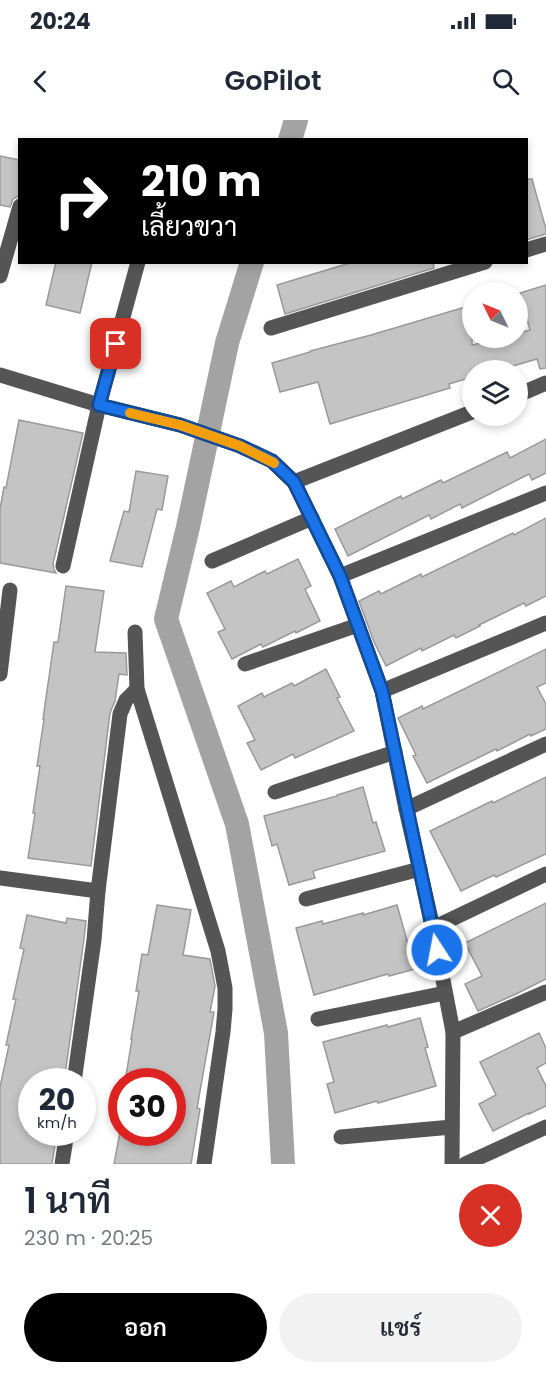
<!DOCTYPE html>
<html lang="th">
<head>
<meta charset="utf-8">
<style>
	:root { --surface:#fff; --page:#f2f2f3; --text:#1f2937; --muted:#747a83; --accent:#000 }
	body { margin:0; font-family:Poppins,Sarabun,sans-serif; background:var(--page); color:var(--text); height:100vh; display:flex; flex-direction:column; font-size:22px; white-space:nowrap }
	* { box-sizing:border-box; margin:0 }
	p { font-size:20px; color:var(--muted) }
	.icon { flex:none; width:33px; height:33px; fill:none; stroke:currentColor; stroke-width:2; stroke-linecap:round; stroke-linejoin:round }
	.map { position:relative; height:1044px; overflow:hidden }
	.side { display:flex; flex-direction:column; background:var(--surface); flex:1 }
	.side>* { flex:none }
	.banner { position:absolute; left:18px; top:18px; width:510px; height:126px; border-radius:0px; box-shadow:0 3px 9px #0003; background:#000; color:#fff; overflow:hidden }
	.needle { width:39px; rotate:313deg }
	.tools { position:absolute; left:462px; top:162px; display:grid; gap:12px }
	.tools a { display:grid; place-items:center; width:66px; height:66px; border-radius:50%; background:var(--surface); box-shadow:0 3px 9px #0003; font-size:30px }
	.speed { position:absolute; left:18px; top:948px; display:flex; gap:12px; font-size:30px; font-weight:700; text-align:center }
	.speed>* { display:grid; place-content:center; width:78px; height:78px; border-radius:50%; background:var(--surface); box-shadow:0 3px 9px #0003; line-height:1 }
	.speed small { font-size:15px; font-weight:400 }
	.speed .limit { border:9px solid #d22; background:#fff; color:#111 }
	.pin { position:absolute; display:grid; place-items:center; width:51px; height:51px; color:#fff; margin:-26px; border-radius:12px; box-shadow:0 3px 9px #0006 }
	.me { position:absolute; width:66px; margin:-33px; rotate:349deg; stroke-linejoin:round; filter:drop-shadow(0 0 4px #0008) }
	.turn { display:flex; align-items:center; gap:21px; height:126px; padding:0 24px; font-size:27px }
	.turn .icon { width:78px; height:78px; stroke-width:2.5 }
	.turn b { display:block; font-size:42px; line-height:51px }
	.round { display:grid; place-items:center; flex:none; width:63px; height:63px; border-radius:32px; background:var(--page) }
	.head { display:flex; align-items:center; justify-content:space-between; height:102px; padding:0 24px }
	h1 { font-size:36px; font-weight:600; line-height:45px }
	.button { display:flex; gap:12px; margin-top:auto; padding:12px 24px }
	.button a { flex:1; height:69px; border-radius:36px; background:var(--accent); color:#fff; font-size:24px; font-weight:600; line-height:69px; text-align:center }
	.button a+a { background:var(--page); color:var(--text) }
	.status { display:flex; justify-content:space-between; align-items:center; height:42px; padding:0 30px; background:var(--surface); direction:ltr }
	.status svg { height:16px; fill:currentColor }
	header { display:flex; justify-content:space-between; align-items:center; height:78px; padding:0 24px; background:var(--surface); font-size:27px; font-weight:600 }
	.map>svg:first-child { display:block }
</style>
</head>
<body>
<div class="status"><b>20:24</b><svg viewBox="0 0 49 12"><path d="M0 12V9h3v3zM5 12V6h3v6zM10 12V3h3v9zM15 12V0h3v12zM26 1h20v11H26zM47 4h2v5h-2z"/></svg></div>
<header><svg class="icon" aria-label="back" viewBox="0 0 24 24"><path d="M15 5l-7 7 7 7"/></svg>GoPilot<svg class="icon" aria-label="search" viewBox="0 0 24 24"><circle cx="10" cy="10" r="6"/><path d="M15 15l6 6"/></svg></header>
<div class="map">
<svg width="546" height="1044" viewBox="0 0 546 1044">
	<rect width="100%" height="100%" fill="#fff"/>
	<g fill="none" stroke-linecap="round" stroke-linejoin="round">
		<g stroke="#a3a3a3" stroke-width="24">
			<path d="M290,20L296,0"/>
			<path d="M252,142L227,223L188,407L166,499L237,704L276,913L283,1044"/>
		</g>
	</g>
	<g fill="#c4c4c4" stroke="#999" stroke-width="1.5">
		<path d="M0,36L20,40V74L19,76L13,79L10,87L0,85Z"/>
		<path d="M526,59H532L546,109V114L526,120Z"/>
		<path d="M56,142H92L80,193L46,185Z"/>
		<path d="M353,142H433L434,148L285,194L277,165Z"/>
		<path d="M546,165V248L540,249L537,239L499,250H472V257L449,264L450,268L330,304L318,262L280,272L272,243L310,232V231L371,215L472,185V225L503,218H518V213L530,210L520,173Z"/>
		<path d="M19,300L83,313L53,444L54,449L56,453L0,443V389L4,367L6,368Z"/>
		<path d="M546,319V353L532,360L529,354L462,388L460,384L431,399L429,395L348,436L335,409L401,376L402,379L441,360L443,363L507,332L510,338Z"/>
		<path d="M136,351L168,356L162,390L157,389L142,447L110,441L124,391L129,392Z"/>
		<path d="M546,398V476L526,486L524,483L479,505L480,506L456,518L454,515L422,531L421,528L386,546L374,522L359,481L379,471L381,474L421,454L422,457L513,413L514,415Z"/>
		<path d="M298,439L311,466L305,469L320,501L296,513L295,511L263,527L261,524L232,539L218,512L225,509L207,473L231,461L234,467L265,451L267,454Z"/>
		<path d="M66,466L104,471L95,532L126,533L127,555L119,554L115,581L110,593L91,746L28,738L35,693H33L40,646H37L44,599H43L54,522H58Z"/>
		<path d="M546,529V563L537,567L546,584V609L531,616L530,614L497,631L496,629L427,663L413,636L416,635L398,598L422,586L423,589Z"/>
		<path d="M326,549L340,577L337,578L354,611L295,638L293,634L261,650L247,623L255,620L238,586L262,573L264,577L292,563L294,566Z"/>
		<path d="M546,657V734L496,757L494,755L461,771L430,711L492,681L493,683Z"/>
		<path d="M363,667L373,703L376,702L385,731L313,751L315,758L289,765L277,724L272,726L264,696L337,676V675Z"/>
		<path d="M546,783V859L516,874L478,891L465,864L482,856L465,823Z"/>
		<path d="M157,785L191,790L183,835L210,839L215,866L210,892H214L197,988L200,989L191,1044H114L120,1012H172V962H125L132,919H131L139,871H136L142,834L148,835Z"/>
		<path d="M397,785L415,849L389,856L388,854L314,875L296,808L322,801L323,804L363,793V795Z"/>
		<path d="M27,795L66,803L67,798L86,801L84,819L64,962H32V991L27,1012H57L52,1044H0V967L9,925H6L16,879H13L24,829L20,828Z"/>
		<path d="M420,898L428,927L425,928L436,966L378,983L377,981L335,993L327,964L334,962L323,922L387,905L388,907Z"/>
		<path d="M539,913L546,928V943L537,948L546,966V986L529,994V993L493,1011L479,984L496,975L480,942Z"/>
	</g>
	<g fill="none" stroke-linecap="round" stroke-linejoin="round">
		<g stroke="#555" stroke-width="15">
			<path d="M526,130L546,124"/>
			<path d="M0,156L20,86"/>
			<path d="M271,208L485,142"/>
			<path d="M0,255L99,285L180,305L240,326L272,341L294,362L472,292"/>
			<path d="M518,275L546,263"/>
			<path d="M294,362L340,456L382,571L406,689L433,808L453,912L452,1044"/>
			<path d="M212,441L312,398"/>
			<path d="M63,446L99,285L138,142"/>
			<path d="M340,456L546,373"/>
			<path d="M135,512L137,569L218,831L225,868V889L223,912L204,1044"/>
			<path d="M245,544L358,505"/>
			<path d="M0,554L10,470"/>
			<path d="M382,571L546,503"/>
			<path d="M275,672L395,632"/>
			<path d="M406,689L546,624"/>
			<path d="M0,758L98,771"/>
			<path d="M306,779L420,749"/>
			<path d="M433,808L546,754"/>
			<path d="M318,899L445,873"/>
			<path d="M453,912L546,872"/>
			<path d="M74,962L94,820L98,771L120,594L126,580L137,569"/>
			<path d="M341,1017L452,1007"/>
			<path d="M62,1044L67,1012"/>
			<path d="M465,1044L546,1007"/>
		</g>
	</g>
	<g fill="none" stroke-linecap="round" stroke-linejoin="round">
		<defs>
			<path id="route" d="M116,224L99,285L180,305L240,326L272,341L294,362L340,456L382,571L437,830"/>
		</defs>
		<use href="#route" stroke="#114b97" stroke-width="15"/>
		<use href="#route" stroke="#1a73e8" stroke-width="10"/>
		<path stroke="#f59e0b" stroke-width="10" d="M130,293L180,305L240,326L274,343"/>
	</g>
</svg>
<div class="tools">
<a><svg class="needle" viewBox="-14 -14 28 28"><path d="M0-13l5 13h-10z" fill="#e53935"/><path d="M0 13l5-13h-10z" fill="#747a83"/></svg></a>
<a><svg class="icon" aria-label="layers" viewBox="0 0 24 24"><path d="M12 4l9 5-9 5-9-5zM3 14l9 5 9-5"/></svg></a>
</div>
<div class="speed"><div>20<small>km/h</small></div><div class="limit">30</div></div>
<div class="pin" style="left:116px;top:224px;background:#d93025"><svg class="icon" aria-label="arrive" viewBox="0 0 24 24"><path d="M6 21V4h12l-3 4 3 4H6"/></svg></div>
<svg class="me" style="left:437px;top:830px" viewBox="-20 -20 40 40"><circle r="17" fill="#1a73e8" stroke="#fff" stroke-width="3"/><path d="M0-11L8 9 0 5-8 9z" fill="#fff"/></svg>
<div class="banner">
<div class="turn"><svg class="icon" aria-label="right" viewBox="0 0 24 24"><path d="M7 20v-9h11M14 6l5 5-5 5"/></svg><div><b>210 m</b>เลี้ยวขวา</div></div>
</div>
</div>
<section class="side">
<div class="head"><div><h1>1 นาที</h1><p>230 m · 20:25</p></div><a class="round" style="background:#d93025;color:#fff"><svg class="icon" aria-label="close" viewBox="0 0 24 24"><path d="M6 6l12 12M18 6L6 18"/></svg></a></div>
<div class="button"><a>ออก</a><a>แชร์</a></div>
</section>
</body>
</html>
